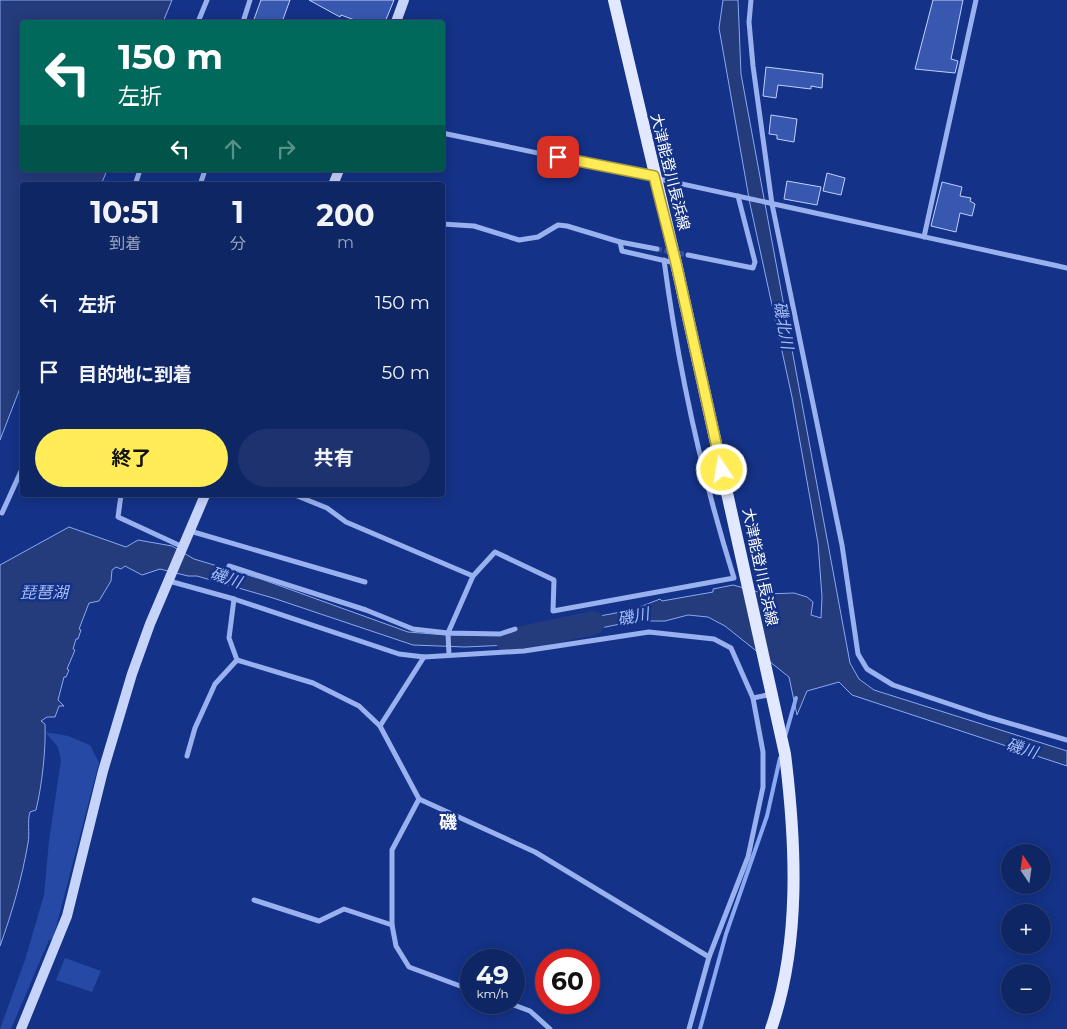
<!DOCTYPE html>
<html lang="ja">
<head>
<meta charset="utf-8">
<style>
	:root { --surface:#0f2665; --page:#1d326e; --text:#f1f3f6; --muted:#9ba5bf; --line:#2f4379; --accent:#ffec57 }
	body { margin:0; font-family:Montserrat,"Noto Sans JP",sans-serif; background:var(--page); color:var(--text); height:100vh; display:flex; flex-direction:column; font-size:19px; white-space:nowrap }
	* { box-sizing:border-box; margin:0 }
	p { font-size:16px; color:var(--muted) }
	.icon { flex:none; width:28px; height:28px; fill:none; stroke:currentColor; stroke-width:2; stroke-linecap:round; stroke-linejoin:round }
	.map { position:relative; flex:1; overflow:hidden }
	.drawer { position:absolute; left:20px; top:182px; width:425px; height:315px; display:flex; flex-direction:column; background:var(--surface); border-radius:5px; box-shadow:0 2px 12px #0003,0 0 0 1px var(--line) }
	.drawer>* { flex:none }
	.banner { position:absolute; left:20px; top:20px; width:425px; height:152px; border-radius:5px; box-shadow:0 2px 12px #0003,0 0 0 1px var(--line); background:#00695c; color:#fff; overflow:hidden }
	.needle { width:32px; rotate:347deg }
	.controls { position:absolute; left:1001px; top:844px; display:grid; gap:10px }
	.controls a { display:grid; place-items:center; width:50px; height:50px; border-radius:50%; background:var(--surface); box-shadow:0 2px 12px #0003,0 0 0 1px var(--line); font-size:25px }
	.speed { position:absolute; left:460px; top:949px; display:flex; gap:10px; font-size:25px; font-weight:700; text-align:center }
	.speed>* { display:grid; place-content:center; width:65px; height:65px; border-radius:50%; background:var(--surface); box-shadow:0 2px 12px #0003,0 0 0 1px var(--line); line-height:1 }
	.speed small { font-size:12px; font-weight:400 }
	.speed .limit { border:8px solid #d22; background:#fff; color:#111 }
	.pin { position:absolute; display:grid; place-items:center; width:42px; height:42px; color:#fff; margin:-21px; border-radius:10px; box-shadow:0 2px 8px #0006 }
	.me { position:absolute; width:55px; margin:-28px; rotate:348deg; stroke-linejoin:round; filter:drop-shadow(0 0 4px #0008) }
	.turn { display:flex; align-items:center; gap:18px; height:105px; padding:0 15px; font-size:22px }
	.turn .icon { width:65px; height:65px; stroke-width:2.5 }
	.turn b { display:block; font-size:35px; line-height:42px }
	.lanes { display:flex; align-items:center; height:48px; padding:0 15px; background:#0003; justify-content:center; gap:25px; direction:ltr }
	.lanes .off { opacity:.35 }
	.eta { display:flex; justify-content:space-evenly; align-items:center; height:85px; text-align:center }
	.eta b { font-size:30px; font-weight:700; line-height:35px }
	.action { display:flex; gap:10px; margin-top:auto; padding:10px 15px }
	.action a { flex:1; height:58px; border-radius:30px; background:var(--accent); color:#111; font-size:20px; font-weight:700; line-height:58px; text-align:center }
	.action a+a { background:var(--page); color:var(--text) }
	ul { padding:0; list-style:none }
	li { display:flex; align-items:center; gap:15px; height:70px; padding:0 15px }
	li div { flex:1 }
	li b { display:block; font-size:19px }
	li em { font-style:normal }
	.map>svg:first-child { display:block }
</style>
</head>
<body>
<div class="map">
<svg width="1067" height="1029" viewBox="0 0 1067 1029">
	<rect width="100%" height="100%" fill="#143287"/>
	<g fill="#2649a6">
		<path d="M45,732L68,736L90,745L99,763L53,939L49,940L11,1029H0L25,960L44,895L49,841L61,760L58,747Z"/>
		<path d="M65,958L101,971L92,992L56,980Z"/>
	</g>
	<g fill="#243b7c" stroke="#8ba9f2">
		<path d="M0,0H172L163,22H22V170H107L101,185H22V383L0,440Z"/>
		<path d="M723,0H738L741,74L850,663L859,679L874,690L1067,751V766L852,695L839,682L807,691L797,715L789,677L725,626L708,617L688,615L665,621H635L576,633L575,630L563,633L562,623L632,610L660,599L662,601L713,592V589L733,585L766,594L794,593L807,597L813,602L811,615L821,618L822,597L818,543L792,397L750,204L719,28Z"/>
		<path d="M69,527L126,547L138,540L172,546L194,559L261,579L408,632L446,635H507L539,628L541,638L509,645L465,647L413,645L273,598L197,576H188L160,569L142,575L125,566L121,569L116,567L112,570L111,581L99,601L89,603L79,629L81,630L78,639H76L73,649L75,650L67,669L69,670L66,677H64L58,700L64,706H59L55,717H47L41,721L45,724C46,750 42,785 36,810L30,812C27,822 30,833 28,843C22,878 12,913 0,946V565Z"/>
	</g>
	<g fill="none" stroke-linecap="round" stroke-linejoin="round">
		<g stroke="#8ba9f2" stroke-width="4">
			<path d="M785,737L796,698"/>
			<path d="M700,1029L726,934L767,816L780,758"/>
		</g>
		<path stroke="#243b7c" stroke-width="24" d="M508,641L593,623"/>
	</g>
	<g fill="#3858b0" stroke="#bfd0fb">
		<path d="M261,0H290L282,22H253Z"/>
		<path d="M309,0H394L385,22H360L341,15L340,17Z"/>
		<path d="M933,0H963L951,59L958,61L955,73L915,69Z"/>
		<path d="M766,67L823,74L822,88L811,86V89L778,85L776,98L763,96Z"/>
		<path d="M771,115L797,119L794,142L777,139V135L769,134Z"/>
		<path d="M827,173L845,178L841,195L823,191Z"/>
		<path d="M787,181L821,187L817,205L784,199Z"/>
		<path d="M942,182L962,187L960,196L971,198L970,201L975,204L972,216L960,213L956,232L931,226Z"/>
	</g>
	<g fill="none" stroke-linecap="round" stroke-linejoin="round">
		<path stroke="#375199" stroke-width="5" stroke-dasharray="5 2.5" stroke-linecap="butt" d="M657,249L688,255"/>
		<g stroke="#99b1ef" stroke-width="5">
			<path d="M751,0L749,22L753,66L772,204L842,545L858,654L867,669L893,685L988,717L1067,740"/>
			<path d="M198,22L207,0"/>
			<path d="M243,22L250,0"/>
			<path d="M442,133C651,176 859,223 1067,268"/>
			<path d="M135,185L140,170"/>
			<path d="M200,185L205,170"/>
			<path d="M442,224L474,226L519,240L538,237L558,225L567,226L620,242L657,249"/>
			<path d="M924,237L976,0"/>
			<path d="M620,242L622,251L675,263"/>
			<path d="M688,255L753,268L755,262L738,196"/>
			<path d="M121,495L118,517L183,547"/>
			<path d="M295,495L327,508L346,522L473,576L448,633L449,655"/>
			<path d="M2,513L22,469"/>
			<path d="M190,531L365,582"/>
			<path d="M229,566L366,610L413,629L448,633L500,634L515,629"/>
			<path d="M473,576L495,552L554,580L553,611L734,578C702,476 678,366 664,260"/>
			<path d="M169,581L234,599L399,654L424,657L524,651L649,632L714,639L731,648L753,698L763,752V787L748,857L709,957L689,1029"/>
			<path d="M234,599L229,638L237,660"/>
			<path d="M753,698L772,694"/>
			<path d="M187,756L195,728L215,684L237,660L313,683L359,706L380,726"/>
			<path d="M419,799L380,726L424,657"/>
			<path d="M254,900L319,921L344,909L392,925"/>
			<path d="M471,990L409,967L396,946L392,925V850L419,799L535,852L709,957"/>
			<path d="M506,1002L530,1011L550,1029"/>
		</g>
		<g stroke="#c7d4fa" stroke-width="10">
			<path d="M396,22L404,0"/>
			<path d="M333,185L339,170"/>
			<path d="M21,1029L67,916L103,771L132,674L150,624L205,495"/>
		</g>
		<path stroke="#e1e8ff" stroke-width="12" d="M614,0L676,263L785,754C796,843 801,943 771,1029"/>
	</g>
	<g fill="none" stroke-linecap="round" stroke-linejoin="round">
		<defs>
			<path id="route" d="M558,157L654,176L676,263L722,470"/>
		</defs>
		<use href="#route" stroke="#a69939" stroke-width="12"/>
		<use href="#route" stroke="#ffec57" stroke-width="9"/>
	</g>
	<g text-anchor="middle" stroke-width="5" stroke-linejoin="round" paint-order="stroke">
		<g font-size="15" fill="#fff" stroke="#143287">
			<text transform="translate(670 172) rotate(76)" y="5">大津能登川長浜線</text>
			<text transform="translate(760 567) rotate(78)" y="5">大津能登川長浜線</text>
		</g>
		<g font-size="16" font-style="italic" fill="#a5bcf7" stroke="#143287">
			<text transform="translate(784 325) rotate(80)" y="6">磯北川</text>
			<text transform="translate(226 577) rotate(19)" y="6">磯川</text>
			<text x="44" y="598">琵琶湖</text>
			<text transform="translate(633 616) rotate(-11)" y="6">磯川</text>
			<text transform="translate(1022 748) rotate(17)" y="6">磯川</text>
		</g>
		<g font-size="18" font-weight="bold" fill="#fff" stroke="#143287">
			<text x="448" y="829">磯</text>
		</g>
	</g>
</svg>
<div class="controls">
<a><svg class="needle" viewBox="-14 -14 28 28"><path d="M0-13l5 13h-10z" fill="#e53935"/><path d="M0 13l5-13h-10z" fill="#9ba5bf"/></svg></a>
<a>+</a>
<a>−</a>
</div>
<div class="speed"><div>49<small>km/h</small></div><div class="limit">60</div></div>
<div class="pin" style="left:558px;top:157px;background:#d93025"><svg class="icon" aria-label="arrive" viewBox="0 0 24 24"><path d="M6 21V4h12l-3 4 3 4H6"/></svg></div>
<svg class="me" style="left:722px;top:470px" viewBox="-20 -20 40 40"><circle r="17" fill="#ffec57" stroke="#fff" stroke-width="3"/><path d="M0-11L8 9 0 5-8 9z" fill="#fff"/></svg>
<div class="banner">
<div class="turn"><svg class="icon" aria-label="left" viewBox="0 0 24 24"><path d="M17 20v-9H6M10 6l-5 5 5 5"/></svg><div><b>150 m</b>左折</div></div>
<div class="lanes"><svg class="icon" aria-label="left" viewBox="0 0 24 24"><path d="M17 20v-9H6M10 6l-5 5 5 5"/></svg><svg class="icon off" aria-label="ahead" viewBox="0 0 24 24"><path d="M12 20V5M6 11l6-6 6 6"/></svg><svg class="icon off" aria-label="right" viewBox="0 0 24 24"><path d="M7 20v-9h11M14 6l5 5-5 5"/></svg></div>
</div>
<section class="drawer">
<div class="eta">
<div><b>10:51</b><p>到着</p></div>
<div><b>1</b><p>分</p></div>
<div><b>200</b><p>m</p></div>
</div>
<ul>
<li><svg class="icon" aria-label="left" viewBox="0 0 24 24"><path d="M17 20v-9H6M10 6l-5 5 5 5"/></svg><div><b>左折</b></div><em>150 m</em></li>
<li><svg class="icon" aria-label="arrive" viewBox="0 0 24 24"><path d="M6 21V4h12l-3 4 3 4H6"/></svg><div><b>目的地に到着</b></div><em>50 m</em></li>
</ul>
<div class="action"><a>終了</a><a>共有</a></div>
</section>
</div>
</body>
</html>
